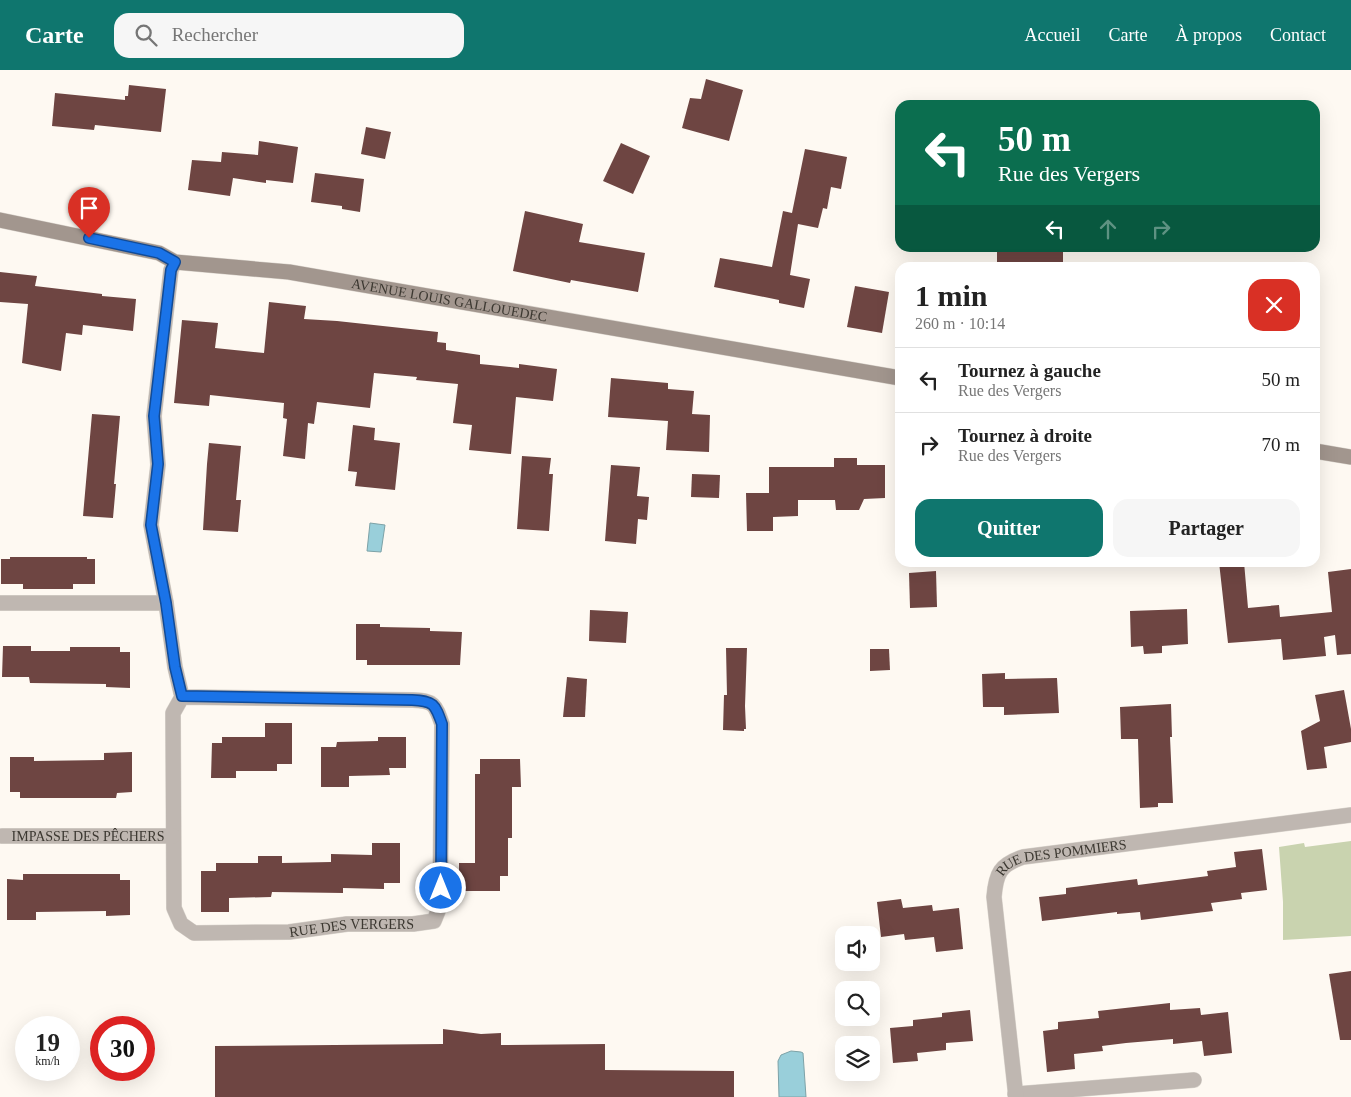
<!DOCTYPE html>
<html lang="fr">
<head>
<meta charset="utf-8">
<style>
	:root { --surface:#fff; --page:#f6f6f6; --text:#222; --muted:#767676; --line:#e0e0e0; --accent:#0f766e }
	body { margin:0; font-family:Georgia,serif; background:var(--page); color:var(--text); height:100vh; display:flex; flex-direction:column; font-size:19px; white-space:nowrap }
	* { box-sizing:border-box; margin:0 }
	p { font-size:16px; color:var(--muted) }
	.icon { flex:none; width:28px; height:28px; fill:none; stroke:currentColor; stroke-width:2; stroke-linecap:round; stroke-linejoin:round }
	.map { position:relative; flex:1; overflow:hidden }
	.side { position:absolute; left:895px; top:192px; width:425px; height:305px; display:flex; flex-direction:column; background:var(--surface); border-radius:15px; box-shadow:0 5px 20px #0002 }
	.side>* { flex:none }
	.guide { position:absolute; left:895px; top:30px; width:425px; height:152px; border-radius:15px; box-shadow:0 5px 20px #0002; background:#0b6e4f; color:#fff; overflow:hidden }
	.controls { position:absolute; left:835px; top:856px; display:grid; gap:10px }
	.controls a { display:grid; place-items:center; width:45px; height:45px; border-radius:10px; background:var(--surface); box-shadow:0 5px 20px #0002; font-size:25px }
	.speed { position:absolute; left:15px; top:946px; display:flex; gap:10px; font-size:25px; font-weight:700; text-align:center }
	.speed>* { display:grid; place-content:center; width:65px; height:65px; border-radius:50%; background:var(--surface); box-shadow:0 5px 20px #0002; line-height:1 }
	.speed small { font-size:12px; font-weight:400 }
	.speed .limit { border:8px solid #d22; background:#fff; color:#111 }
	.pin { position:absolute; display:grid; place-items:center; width:42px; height:42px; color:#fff; margin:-51px -21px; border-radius:50% 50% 50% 0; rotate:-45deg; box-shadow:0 0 5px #0007 }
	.pin .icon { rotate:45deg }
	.me { position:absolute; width:55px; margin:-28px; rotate:0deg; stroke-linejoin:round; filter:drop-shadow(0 0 4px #0008) }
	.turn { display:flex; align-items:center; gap:18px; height:105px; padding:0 20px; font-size:22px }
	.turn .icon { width:65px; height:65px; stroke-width:2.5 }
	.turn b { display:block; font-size:35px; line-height:42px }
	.lanes { display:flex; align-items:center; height:48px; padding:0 20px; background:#0003; justify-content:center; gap:25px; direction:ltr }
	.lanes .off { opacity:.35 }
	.round { display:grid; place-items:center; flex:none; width:52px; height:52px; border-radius:15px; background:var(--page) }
	.head { display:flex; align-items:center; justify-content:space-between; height:85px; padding:0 20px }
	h1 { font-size:30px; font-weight:700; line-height:38px }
	.action { display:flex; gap:10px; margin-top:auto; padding:10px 20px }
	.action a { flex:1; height:58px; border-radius:15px; background:var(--accent); color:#fff; font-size:20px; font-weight:700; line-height:58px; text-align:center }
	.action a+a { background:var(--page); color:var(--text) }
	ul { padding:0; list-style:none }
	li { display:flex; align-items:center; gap:15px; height:65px; padding:0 20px; border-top:1px solid var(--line) }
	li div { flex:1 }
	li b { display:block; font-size:19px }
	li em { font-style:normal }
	header { display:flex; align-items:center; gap:30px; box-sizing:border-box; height:70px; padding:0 25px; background:var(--accent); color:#fff }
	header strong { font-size:24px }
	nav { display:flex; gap:28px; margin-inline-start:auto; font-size:18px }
	.search { width:350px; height:45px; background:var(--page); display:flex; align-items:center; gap:12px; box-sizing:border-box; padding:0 18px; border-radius:15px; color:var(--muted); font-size:19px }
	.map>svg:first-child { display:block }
</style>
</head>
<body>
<header>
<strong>Carte</strong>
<div class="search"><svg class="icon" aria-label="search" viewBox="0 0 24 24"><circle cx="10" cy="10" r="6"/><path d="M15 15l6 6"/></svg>Rechercher</div>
<nav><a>Accueil</a><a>Carte</a><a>À propos</a><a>Contact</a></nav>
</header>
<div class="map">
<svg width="1351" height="1027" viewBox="0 0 1351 1027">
	<rect width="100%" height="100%" fill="#fef9f2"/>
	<path fill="#c9d3af" d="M1351,771V866L1283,870V832L1279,777L1304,773L1305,777Z"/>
	<g fill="#99cfda" stroke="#7da2a7">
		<path d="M370,453L385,455L381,482L367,481Z"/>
		<path d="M791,981L801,982L803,983L806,1027H779L778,991L781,985Z"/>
	</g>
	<g fill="#6e4542">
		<path d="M706,9L743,20L729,71L682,58L690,28L701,29Z"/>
		<path d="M129,15L166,19L161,62L95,55L94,60L52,56L55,23L125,30V26H128Z"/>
		<path d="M366,57L391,62L385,89L361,84Z"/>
		<path d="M259,71L298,77L293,113L266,110V113L233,108L230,126L188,120L192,90L221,92L222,82L258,85Z"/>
		<path d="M621,73L650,86L633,124L603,111Z"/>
		<path d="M805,79L847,87L841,119L831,117L827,139L823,138L818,158L798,154L790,205L810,209L804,238L779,233V230L714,217L720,188L772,197L783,141L792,143Z"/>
		<path d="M315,103L364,109L360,142L342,139V136L311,132Z"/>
		<path d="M525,141L583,154L579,172L645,183L638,222L571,210L570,213L513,201Z"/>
		<rect x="997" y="178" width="66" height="20"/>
		<path d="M0,202L37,206L35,216L102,224V226L136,229L133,261L83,255L82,265L66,263L61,301L22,293L28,234L0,232Z"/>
		<path d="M855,216L889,222L882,263L847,257Z"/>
		<path d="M269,232L306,236L304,249L337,251L438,262L437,272L446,273V280L480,285V294L519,298V294L557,299L553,331L516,327L511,384L469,380L472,355L453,353L458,314L416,310L417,307L374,303L370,338L317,332L314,354L308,353L305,389L283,386L287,349L283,348L284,333L210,325L209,336L174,333L182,250L218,253L215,278L264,283Z"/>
		<path d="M611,308L668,313V319L694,321L692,344L710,345L709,382L666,380L668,351L608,347Z"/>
		<path d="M92,344L120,346L114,414H116L113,448L83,446Z"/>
		<path d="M353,355L375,358L374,370L400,373L395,420L355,416L357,402L348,401Z"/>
		<path d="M209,373L241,376L236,430H241L238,462L203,460L207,394Z"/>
		<path d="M522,386L551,388L549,404H553L549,461L517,459Z"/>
		<path d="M834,388H857V395H885V428L864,429L859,440H836L835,430H798V446L773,447V461H747L746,423H769V397H834Z"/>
		<path d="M611,395L640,397L637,426L649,427L647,450L638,449L636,474L605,471Z"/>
		<path d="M692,404L720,405L719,428L691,427Z"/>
		<path d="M10,487H87V489H95V514H73V519H23V514H1V489H10Z"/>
		<path d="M1219,492H1244L1248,538L1279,535L1280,547L1332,542L1328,502L1351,499V584L1337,585L1335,565L1324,567L1326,586L1283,590L1281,569L1228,573Z"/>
		<path d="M936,501L937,537L910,538L909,503Z"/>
		<path d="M1187,539L1188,574L1162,576V583L1144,584L1143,576L1131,577L1130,541Z"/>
		<path d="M590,540L628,542L626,573L589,571Z"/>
		<path d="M356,554H380V557L430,558V561L462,562L460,595H367V590H356Z"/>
		<path d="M3,576H31V581H70V577H120V582H130V618L106,617V614L30,613L29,607H2Z"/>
		<path d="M726,578H747L745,636L746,659H744V661L723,660L724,625H727Z"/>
		<path d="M870,579H889L890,600L870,601Z"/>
		<path d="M1005,603V609L1057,608L1059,643L1004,645V637H983L982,604Z"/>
		<path d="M567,607L587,609L585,647H563Z"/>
		<path d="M1344,620L1351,659V672L1324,677L1327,698L1307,700L1301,661L1320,651L1315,625Z"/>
		<path d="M1171,634L1172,667H1170L1173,733H1158V737L1140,738L1138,669H1121L1120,637Z"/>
		<path d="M265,653H292V694H277V701H236V708H211L212,673H222V667H265Z"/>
		<path d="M378,667H406V698H389L390,705L349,706V717H321V677H336L337,672L378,671Z"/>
		<path d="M132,682V722L117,723L116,728H20V722H10V687H34V691L104,690V683Z"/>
		<path d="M480,689H520L521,717H512V768H508V806H500V821H459V793H475V704H480Z"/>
		<path d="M372,773H400V813H384V819L343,818V823L272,822L271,827L229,828V842H201V801H216V793H258V786H282V793L331,792V784L372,785Z"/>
		<path d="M1262,779L1267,820L1241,823L1242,829L1211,833L1213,841L1141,850L1140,842L1117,844V842L1042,851L1039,827L1066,824V818L1137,809L1138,815L1208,806L1207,801L1236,797L1234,782Z"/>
		<path d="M23,804H120V810H130V845L106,846V841L36,842V850H7V809L23,810Z"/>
		<path d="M901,829L903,838L932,835L933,841L959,838L963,879L936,882L934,867L905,870L904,864L881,867L877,832Z"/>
		<path d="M1351,901V970H1340L1329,904Z"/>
		<path d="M1170,933V940L1200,938L1201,945L1228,942L1232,983L1204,986L1202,971L1173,974V969L1126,973L1102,976L1103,981L1074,984L1075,999L1047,1002L1043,961L1058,959V952L1099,948L1098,941Z"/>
		<path d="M970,940L973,971L946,973V980L917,983L918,991L893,993L890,958L913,956V950L942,947V943Z"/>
		<path d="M443,959L481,964L501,963V975L605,974V1000L734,1001V1027H215V976L443,974Z"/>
	</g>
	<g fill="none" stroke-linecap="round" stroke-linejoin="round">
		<defs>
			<g id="street">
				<path id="s1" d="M175,192L171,200L154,346L158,395L151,455L166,533L175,597L182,627L173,643L174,838L181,854L194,863L289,862L347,854H413L434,851L440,836L442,654C435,634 434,631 413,630L182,627"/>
				<path d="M0,533H166"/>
				<path id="s2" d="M2,766H173"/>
				<path d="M1015,1024L1194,1010"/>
				<path id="s3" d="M1016,1027L994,827C996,803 1000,795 1023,787L1351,745"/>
			</g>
			<g id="secondary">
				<path id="s4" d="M0,150L159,183L175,192L289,202L900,308"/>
				<path d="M1315,381L1351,387"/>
			</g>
		</defs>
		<use href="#street" stroke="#dbd6cf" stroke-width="16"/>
		<use href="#secondary" stroke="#dbd6cf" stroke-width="16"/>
		<use href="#street" stroke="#bfb7b1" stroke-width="15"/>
		<use href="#secondary" stroke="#a2968e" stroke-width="15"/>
	</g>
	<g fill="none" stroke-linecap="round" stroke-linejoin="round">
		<defs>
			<path id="route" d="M89,168L159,183L175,192L171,200L154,346L158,394L151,455L166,533L175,597L182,626L412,630C434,631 435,634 442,654L441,818"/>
		</defs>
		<use href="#route" stroke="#114b97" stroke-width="12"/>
		<use href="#route" stroke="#1a73e8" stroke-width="9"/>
	</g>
	<g text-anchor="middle" stroke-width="5" stroke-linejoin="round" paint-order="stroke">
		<g font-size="14" fill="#3c3831" stroke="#fef9f2">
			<text dy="5" stroke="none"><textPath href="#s4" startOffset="458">AVENUE LOUIS GALLOUEDEC</textPath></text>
			<text dy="5" stroke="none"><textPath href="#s2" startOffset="86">IMPASSE DES PÊCHERS</textPath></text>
			<text dy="5" stroke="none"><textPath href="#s3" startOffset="292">RUE DES POMMIERS</textPath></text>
			<text dy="5" stroke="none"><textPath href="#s1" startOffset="845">RUE DES VERGERS</textPath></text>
		</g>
	</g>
</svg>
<div class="controls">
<a><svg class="icon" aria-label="sound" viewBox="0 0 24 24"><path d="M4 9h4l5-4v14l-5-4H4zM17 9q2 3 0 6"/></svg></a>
<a><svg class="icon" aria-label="search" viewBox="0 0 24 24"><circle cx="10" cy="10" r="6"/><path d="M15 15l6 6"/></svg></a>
<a><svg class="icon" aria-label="layers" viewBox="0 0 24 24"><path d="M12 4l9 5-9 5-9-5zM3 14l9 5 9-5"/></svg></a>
</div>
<div class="speed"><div>19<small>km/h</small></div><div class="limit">30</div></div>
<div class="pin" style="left:89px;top:168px;background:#d93025"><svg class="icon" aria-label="arrive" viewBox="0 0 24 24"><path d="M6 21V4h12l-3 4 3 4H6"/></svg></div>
<svg class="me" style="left:441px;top:818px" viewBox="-20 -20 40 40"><circle r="17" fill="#1a73e8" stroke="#fff" stroke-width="3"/><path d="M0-11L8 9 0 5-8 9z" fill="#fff"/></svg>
<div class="guide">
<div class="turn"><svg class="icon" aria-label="left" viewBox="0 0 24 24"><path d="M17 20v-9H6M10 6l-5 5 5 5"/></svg><div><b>50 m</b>Rue des Vergers</div></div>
<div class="lanes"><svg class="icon" aria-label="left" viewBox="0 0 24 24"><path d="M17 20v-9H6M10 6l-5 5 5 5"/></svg><svg class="icon off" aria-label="ahead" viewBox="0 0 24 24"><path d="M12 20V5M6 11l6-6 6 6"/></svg><svg class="icon off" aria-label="right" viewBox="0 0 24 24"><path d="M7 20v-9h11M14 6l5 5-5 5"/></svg></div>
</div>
<section class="side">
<div class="head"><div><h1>1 min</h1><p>260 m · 10:14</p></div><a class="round" style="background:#d93025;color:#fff"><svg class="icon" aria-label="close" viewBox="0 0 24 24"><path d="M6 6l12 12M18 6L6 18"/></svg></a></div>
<ul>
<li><svg class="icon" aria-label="left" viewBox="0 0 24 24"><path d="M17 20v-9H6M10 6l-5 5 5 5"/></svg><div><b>Tournez à gauche</b><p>Rue des Vergers</p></div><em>50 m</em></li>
<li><svg class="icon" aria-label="right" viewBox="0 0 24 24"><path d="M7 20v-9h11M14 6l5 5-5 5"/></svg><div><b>Tournez à droite</b><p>Rue des Vergers</p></div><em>70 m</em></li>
</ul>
<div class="action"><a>Quitter</a><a>Partager</a></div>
</section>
</div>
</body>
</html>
